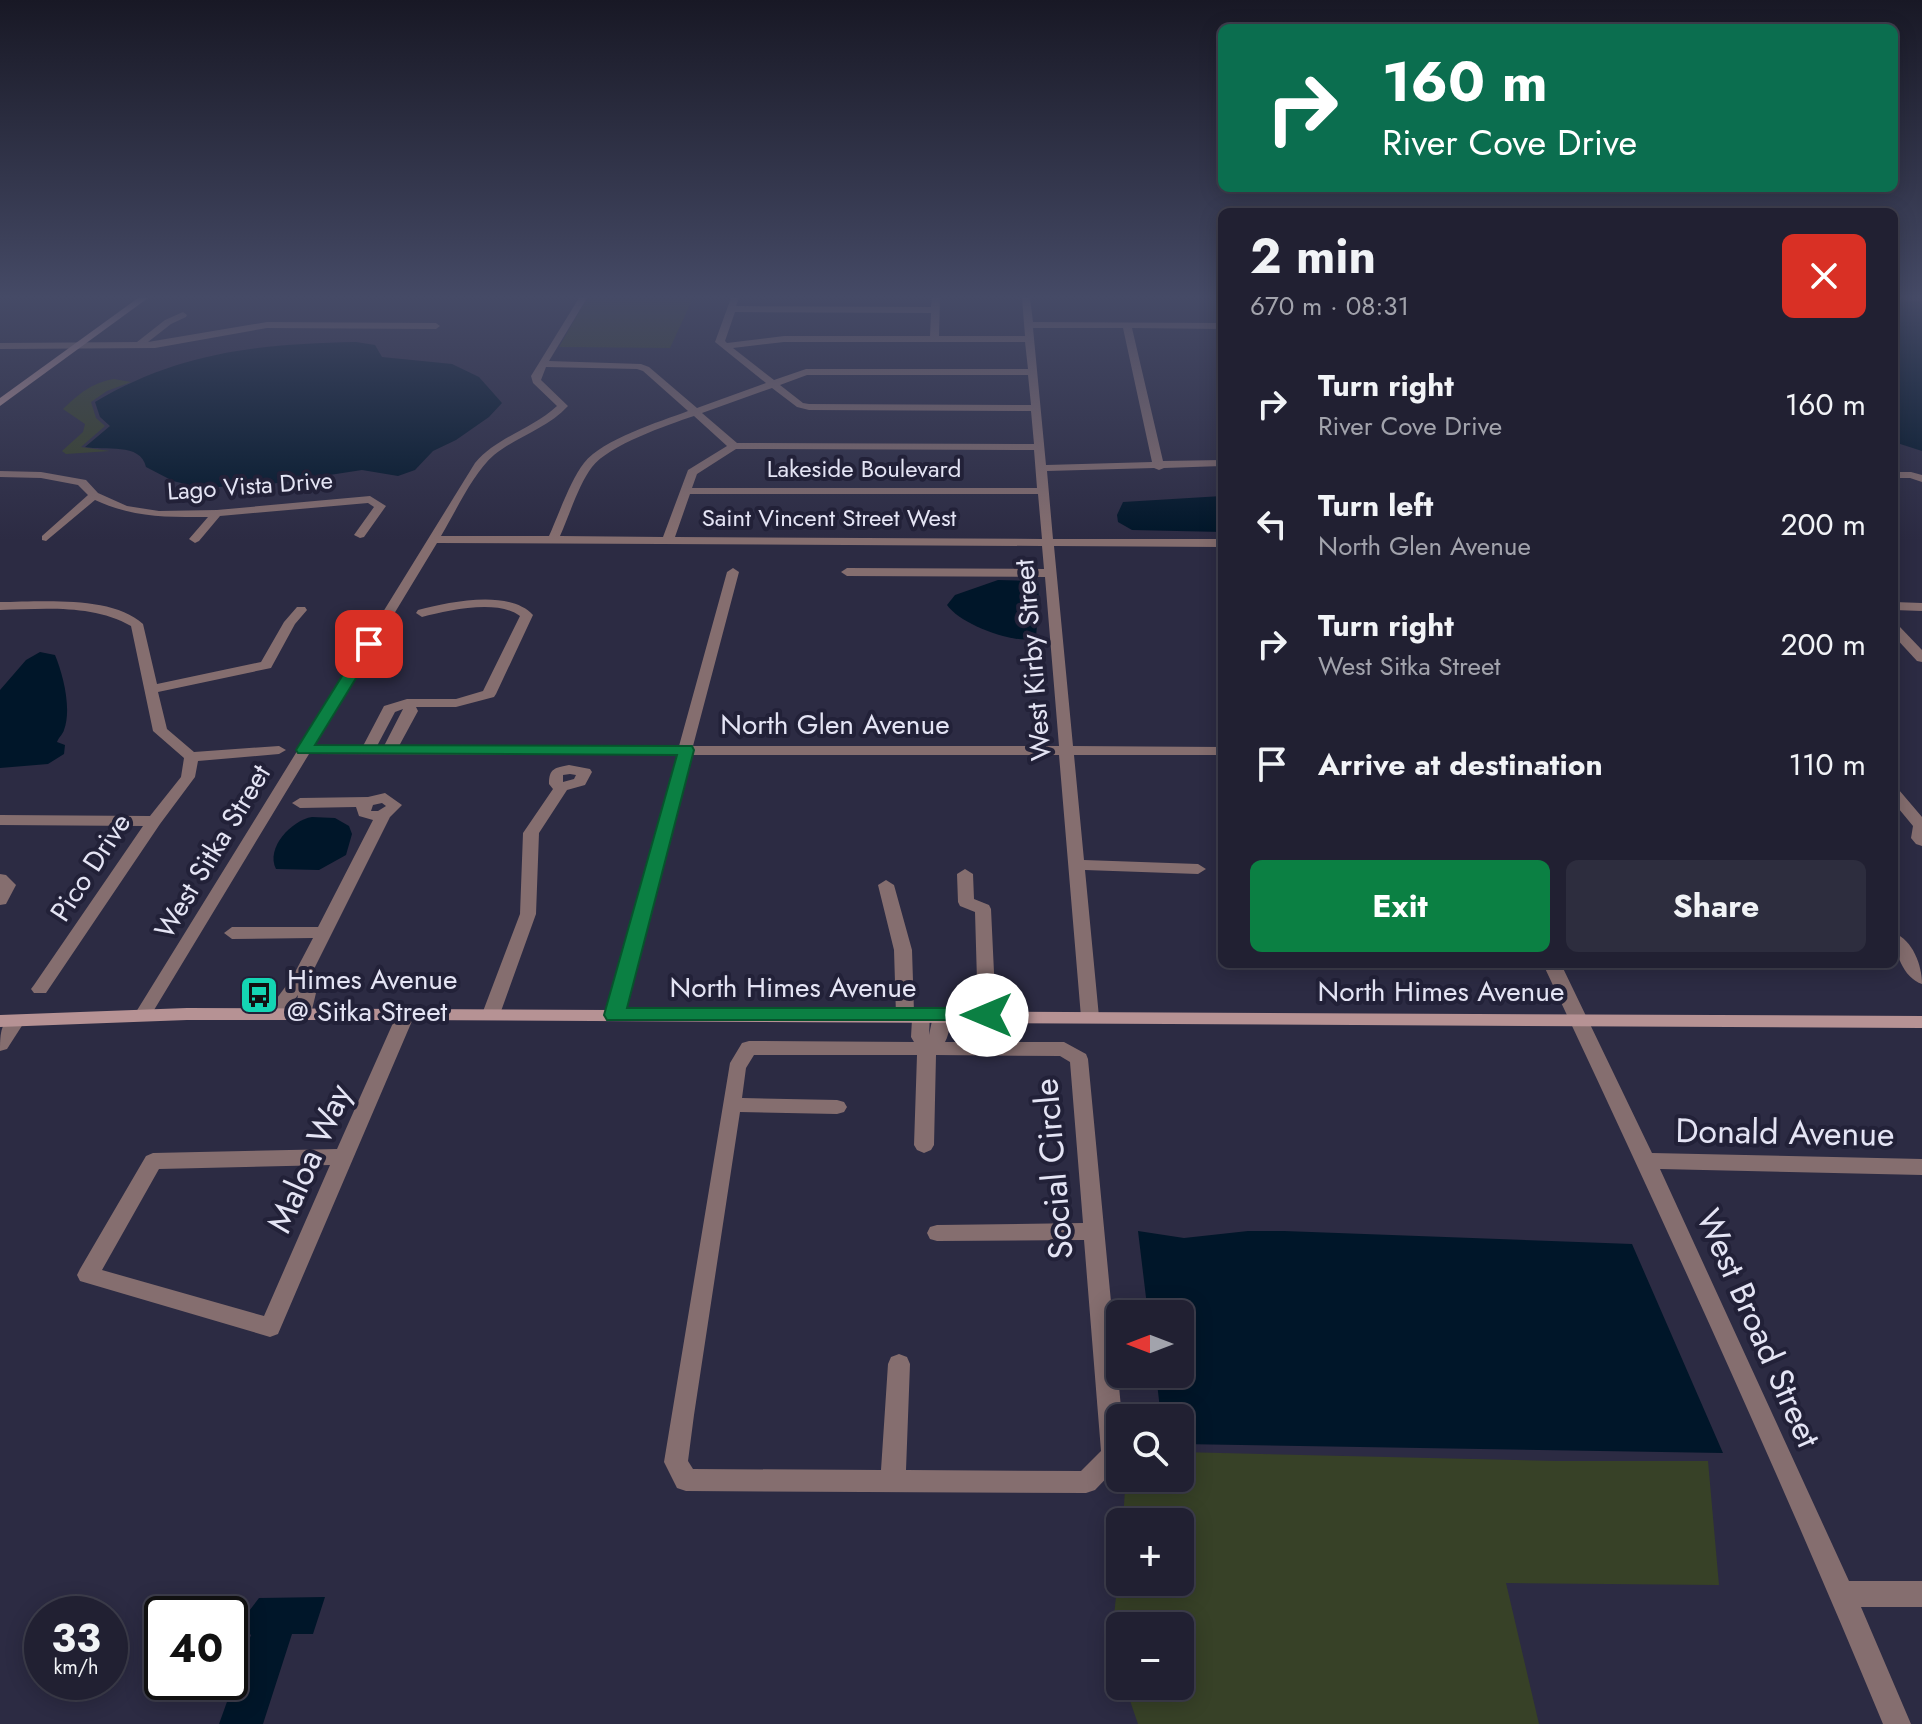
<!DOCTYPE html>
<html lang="en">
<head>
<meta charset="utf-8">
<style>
	:root { --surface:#212032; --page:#2d2d3e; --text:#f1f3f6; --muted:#a2a3ac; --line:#3e3e4d; --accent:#0b8043 }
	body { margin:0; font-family:Jost,sans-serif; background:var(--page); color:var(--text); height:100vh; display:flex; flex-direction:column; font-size:30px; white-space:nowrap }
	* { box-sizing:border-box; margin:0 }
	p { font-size:26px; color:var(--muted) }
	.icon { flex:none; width:44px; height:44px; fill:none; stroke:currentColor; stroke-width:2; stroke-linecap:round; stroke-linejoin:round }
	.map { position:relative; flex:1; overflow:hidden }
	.side { position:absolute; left:1218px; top:208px; width:680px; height:760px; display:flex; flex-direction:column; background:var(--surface); border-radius:12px; box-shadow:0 4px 20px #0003,0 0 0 2px var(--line) }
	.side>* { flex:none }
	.hud { position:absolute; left:1218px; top:24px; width:680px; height:168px; border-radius:12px; box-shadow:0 4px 20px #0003,0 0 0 2px var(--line); background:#0b6e4f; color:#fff; overflow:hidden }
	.needle { width:52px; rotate:270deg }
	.controls { position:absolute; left:1106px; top:1300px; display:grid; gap:16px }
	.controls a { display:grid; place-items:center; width:88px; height:88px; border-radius:12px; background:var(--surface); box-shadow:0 4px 20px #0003,0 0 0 2px var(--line); font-size:40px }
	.speed { position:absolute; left:24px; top:1596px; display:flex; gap:16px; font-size:40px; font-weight:700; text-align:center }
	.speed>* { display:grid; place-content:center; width:104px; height:104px; border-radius:50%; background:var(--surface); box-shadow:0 4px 20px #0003,0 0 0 2px var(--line); line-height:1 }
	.speed small { font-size:20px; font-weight:400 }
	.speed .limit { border:4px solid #111; border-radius:12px; background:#fff; color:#111 }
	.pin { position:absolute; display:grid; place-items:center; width:68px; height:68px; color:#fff; margin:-34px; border-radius:16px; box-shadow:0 4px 12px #0006 }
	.me { position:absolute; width:88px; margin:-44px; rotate:270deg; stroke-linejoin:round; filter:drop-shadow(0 0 6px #0008) }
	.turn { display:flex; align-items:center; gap:28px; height:168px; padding:0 32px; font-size:36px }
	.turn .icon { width:104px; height:104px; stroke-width:2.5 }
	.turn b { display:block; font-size:56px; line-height:68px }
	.round { display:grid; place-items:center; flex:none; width:84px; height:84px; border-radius:12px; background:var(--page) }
	.summary { display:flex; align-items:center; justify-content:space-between; height:136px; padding:0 32px }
	h1 { font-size:48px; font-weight:700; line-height:60px }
	.primary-button { display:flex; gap:16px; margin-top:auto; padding:16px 32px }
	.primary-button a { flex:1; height:92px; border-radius:12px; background:var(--accent); color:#fff; font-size:32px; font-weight:700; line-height:92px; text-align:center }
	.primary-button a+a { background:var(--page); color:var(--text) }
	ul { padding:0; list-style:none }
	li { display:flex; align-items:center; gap:24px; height:120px; padding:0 32px }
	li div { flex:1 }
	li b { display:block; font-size:30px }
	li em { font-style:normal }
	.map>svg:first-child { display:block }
</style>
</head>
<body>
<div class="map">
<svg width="1922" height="1724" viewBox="0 0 1922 1724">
	<rect width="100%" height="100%" fill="#2c2b43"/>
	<g fill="#374127">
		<path d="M587,298H693L670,348L559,347Z"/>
		<path d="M114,379L131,382L107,391L91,402L96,418L105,426L81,447L110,451L66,454L62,451L83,432L85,424L63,409C79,394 91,383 114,379Z"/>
		<path d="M1180,1452L1557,1461H1708L1719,1585L1506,1583L1539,1724H1138L1125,1686H1180V1626H1120V1671L1111,1646L1120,1557V1582H1180V1522H1123L1125,1489L1129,1478H1180Z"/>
	</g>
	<g fill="#001629">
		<path d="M1894,298L1922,302V451L1894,442Z"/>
		<path d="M356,342L375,345L382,357L452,364L479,377L502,403L489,417L456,440L433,451L415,470L398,476L362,470L271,484L202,488L173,481L146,467C141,442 104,451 85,447L110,426L100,417L95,402C179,352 260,344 356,342Z"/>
		<path d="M1222,496V532L1132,530L1118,522L1117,515L1123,502Z"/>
		<path d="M998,580L1036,581L1039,597L1036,638C1014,645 960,624 947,605L955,595Z"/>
		<path d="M40,652L55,655C63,674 72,709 64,730C63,734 59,737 57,742L65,745L64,754L48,764L0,768V690L26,660Z"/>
		<path d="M312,817L335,818L349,826L352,834L346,855L319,870L276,869C265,848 292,820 312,817Z"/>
		<path d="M1138,1231L1184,1238L1248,1231H1284L1632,1244L1723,1453L1180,1444V1418H1161L1156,1374H1180V1314H1148Z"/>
		<path d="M325,1597L313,1634H292L263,1724H219L251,1635L239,1624L259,1598Z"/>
	</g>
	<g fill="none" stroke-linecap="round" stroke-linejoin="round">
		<g fill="#856e6f" fill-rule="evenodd">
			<path d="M579,298H587L549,361L641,364L649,367L697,408L766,383L715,342L731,298H739L736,306L931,307L932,298H940L939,336H1025L1022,298H1030L1033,322L1222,323V329L1132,328L1163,461L1222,460V466L1164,468L1159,470L1154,468L1047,471L1053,539H1222V547L1054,546L1073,746L1222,747V755H1074L1084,860L1198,864L1206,869L1198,874L1085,870L1099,1017L1096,1021H1084L1081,1017L1059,755H691L623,1015L620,1019H608L605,1015L677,755L309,754L148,1020H136L133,1016L136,1012L475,463C497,437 532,429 557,406L533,383L531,376ZM735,312L931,313L930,336H784L727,343L725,341ZM1033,328H1123L1152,462L1046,465ZM784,342H1025L1028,369H806L774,380L733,348ZM546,367L637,369L643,371L688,411C659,422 603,439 584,463C571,479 558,516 549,536H441C456,511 473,473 494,455C517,436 547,429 568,406L541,380ZM807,375H1028L1031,405L809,404L803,403L780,385ZM772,388L797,407L809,410L1031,411L1034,444L737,443L702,413ZM694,416L727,446L688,470L663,537L560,536C569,516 579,484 592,467C609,445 667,425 694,416ZM736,449L1034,450L1037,488H692L697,474ZM690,494H1038L1042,539L675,537ZM437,543L1042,546L1044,569L847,568L841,572L847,576L1045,577L1059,746H693L739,572L733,568L727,572L679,746H399L418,711L416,707H456L494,697L496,694L533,615C509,589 449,602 418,610L416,613L422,617C448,610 498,599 520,616L483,691L456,699H407L384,706L363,746H314ZM403,709L384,746H377L395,712Z"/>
			<path d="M183,312L187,315L186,317L171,324L148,342L267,322L436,323L440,326L436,329L267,328L155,348L0,349V343L137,342L165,320Z"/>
			<path d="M0,471L41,472L86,480L98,493L127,506L159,511L217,510L370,496L386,506L364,537L360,538L354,535L374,507L368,503L220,516L199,541L195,543L189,539L208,517C166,517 134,518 95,500L46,541L42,540V536L88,495L78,485L41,478L0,477Z"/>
			<path d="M1894,472H1911L1922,475V482L1910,478H1894Z"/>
			<path d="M0,602C40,602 112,595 143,624L157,684L261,662L284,622L297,607H305L307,610L295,624L271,668L158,692L167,729L194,752L279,746L286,750L279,754L198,761L195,777L160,824L46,993H34L31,989L34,985L143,826L0,825V815L150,816L181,777L184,758L153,731L131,626C92,604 43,609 0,610Z"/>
			<path d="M1894,602L1922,603V611L1894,610Z"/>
			<path d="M1894,625L1899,626L1922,650V662L1917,661L1894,636Z"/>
			<path d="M569,765L590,769L592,772L585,785L567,790L539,833L536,914L500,1014L497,1018H485L482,1014L520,914L523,833L553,789L549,784C549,768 555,768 569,765ZM570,774L576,775L574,779L563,782V775Z"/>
			<path d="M1894,788L1899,790L1922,817V846L1916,844L1911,838L1913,826L1894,803Z"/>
			<path d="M385,793L402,805L390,817L308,981L316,993L310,1018H298L295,1014L298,995L280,1018H268L265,1014L292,978L313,938L232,939L224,933L232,927H318L373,820L359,816L356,807L300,808L292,803L300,798L368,797ZM382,803L386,806L378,811H371L373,805Z"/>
			<path d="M965,869L973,874L974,899L989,905L991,909L996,1015L993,1019H981L978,1015L975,912L960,906L958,902L957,874Z"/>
			<path d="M0,874L6,875L16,885L6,904L0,905Z"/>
			<path d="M886,880L894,885L912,950L914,1012L921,1009L927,1011L930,1015L929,1035L934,1011H946C951,1019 950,1034 945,1042H1064L1086,1054L1088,1059L1122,1418L1120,1464L1095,1490L1086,1493L686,1491L677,1488L664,1462L730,1063L742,1043L749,1041L914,1042L911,1037L912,1019L905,1021L899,1019L896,1015L894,950L878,885ZM754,1055H917L914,1145L917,1150L924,1153L931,1150L934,1145L936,1055L1060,1056L1070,1062L1083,1223L937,1225L930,1227L927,1233L930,1239L937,1241L1084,1240L1101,1451L1081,1471L906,1470L910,1364L907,1357L899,1354L891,1357L888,1364L881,1470L693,1469L688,1461L694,1415L740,1112L837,1114L844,1112L847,1107L844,1102L837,1100L742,1098L746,1068Z"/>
			<path d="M1894,933C1913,940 1922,966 1922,984C1903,978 1894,951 1894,933Z"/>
			<path d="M1543,964H1561L1652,1153L1922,1159V1175L1660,1169L1849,1581H1922V1607H1861L1911,1724H1883C1777,1468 1661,1215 1543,964Z"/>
			<path d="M406,1008L412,1010L415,1014L278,1334L270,1337L80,1281L77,1275L80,1269L146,1156L153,1153L337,1149L397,1014L400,1010ZM330,1165L264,1316L102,1270L159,1169Z"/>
			<path d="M16,1015L22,1017L25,1021L7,1049L0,1051C0,1036 0,1019 16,1015Z"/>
		</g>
		<g fill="#b69294" fill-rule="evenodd">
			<path d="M138,298H148L0,406V398Z"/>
			<path d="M187,1008L1922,1016V1028L406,1020H187L0,1027V1015Z"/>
		</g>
	</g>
	<linearGradient id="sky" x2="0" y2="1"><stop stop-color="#181825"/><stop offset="0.55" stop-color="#454a66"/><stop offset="1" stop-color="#454a66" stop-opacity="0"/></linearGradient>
	<rect width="1922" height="540" fill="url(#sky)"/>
	<path fill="#0b8043" stroke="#07532c" stroke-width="2" d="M369,640L377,644L315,745L692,746L694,750L627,1008H987L994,1010L997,1015L994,1020H607L604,1015L677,755L298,753L296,750L362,644Z"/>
	<defs>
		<symbol id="bus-square" viewBox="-11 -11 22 22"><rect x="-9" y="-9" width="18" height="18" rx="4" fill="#14d5b3" stroke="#222138"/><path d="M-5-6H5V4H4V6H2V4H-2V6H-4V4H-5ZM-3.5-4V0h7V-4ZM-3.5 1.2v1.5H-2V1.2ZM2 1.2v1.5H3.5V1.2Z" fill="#111"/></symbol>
	</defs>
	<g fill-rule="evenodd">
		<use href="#bus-square" x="237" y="973" width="44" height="44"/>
	</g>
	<g text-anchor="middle" stroke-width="8" stroke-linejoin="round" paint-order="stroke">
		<g font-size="24" fill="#e4e4f4" stroke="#222138">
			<text x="864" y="477">Lakeside Boulevard</text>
			<text transform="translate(250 486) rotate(-4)" y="8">Lago Vista Drive</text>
			<text x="829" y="526">Saint Vincent Street West</text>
		</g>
		<g font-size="28" fill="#e4e4f4" stroke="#222138">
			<text transform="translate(1032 660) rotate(-95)" y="10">West Kirby Street</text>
			<text x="835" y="734">North Glen Avenue</text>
			<text transform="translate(212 851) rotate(-59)" y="10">West Sitka Street</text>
			<text transform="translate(90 867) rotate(-57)" y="10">Pico Drive</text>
			<text x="793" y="997">North Himes Avenue</text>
			<text x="1441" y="1001">North Himes Avenue</text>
		</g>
		<g font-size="28" fill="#e4e4f4" stroke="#222138" text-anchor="start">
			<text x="287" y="989">Himes Avenue<tspan x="287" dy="32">@ Sitka Street</tspan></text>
		</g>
		<g font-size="34" fill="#e4e4f4" stroke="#222138">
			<text transform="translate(1785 1132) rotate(1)" y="12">Donald Avenue</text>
			<text transform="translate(309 1158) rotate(-66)" y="12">Maloa Way</text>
			<text transform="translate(1053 1169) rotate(-95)" y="12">Social Circle</text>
			<text transform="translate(1759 1328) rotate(66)" y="12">West Broad Street</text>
		</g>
	</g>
</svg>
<div class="controls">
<a><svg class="needle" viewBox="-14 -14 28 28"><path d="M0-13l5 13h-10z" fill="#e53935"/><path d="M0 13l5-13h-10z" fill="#a2a3ac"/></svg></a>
<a><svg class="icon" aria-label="search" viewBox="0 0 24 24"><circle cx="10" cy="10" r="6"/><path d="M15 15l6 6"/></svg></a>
<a>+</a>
<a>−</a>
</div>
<div class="speed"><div>33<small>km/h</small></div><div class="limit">40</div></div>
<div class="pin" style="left:369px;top:644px;background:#d93025"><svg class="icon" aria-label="arrive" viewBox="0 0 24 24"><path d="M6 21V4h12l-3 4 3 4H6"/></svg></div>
<svg class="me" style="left:987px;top:1015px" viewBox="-20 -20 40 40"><circle r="19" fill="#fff"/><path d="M0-13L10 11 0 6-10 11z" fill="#0b8043"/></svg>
<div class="hud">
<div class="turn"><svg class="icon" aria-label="right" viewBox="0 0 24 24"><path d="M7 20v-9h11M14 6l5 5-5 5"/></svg><div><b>160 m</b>River Cove Drive</div></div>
</div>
<section class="side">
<div class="summary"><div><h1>2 min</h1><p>670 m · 08:31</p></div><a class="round" style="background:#d93025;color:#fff"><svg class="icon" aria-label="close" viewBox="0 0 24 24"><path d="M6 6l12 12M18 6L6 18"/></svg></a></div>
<ul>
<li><svg class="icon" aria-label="right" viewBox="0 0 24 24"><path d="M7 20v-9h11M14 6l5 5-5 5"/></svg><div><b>Turn right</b><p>River Cove Drive</p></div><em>160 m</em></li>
<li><svg class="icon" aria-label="left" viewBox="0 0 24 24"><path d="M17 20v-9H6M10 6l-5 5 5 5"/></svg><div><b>Turn left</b><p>North Glen Avenue</p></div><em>200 m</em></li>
<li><svg class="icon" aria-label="right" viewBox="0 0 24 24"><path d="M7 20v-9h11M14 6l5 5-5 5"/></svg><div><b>Turn right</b><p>West Sitka Street</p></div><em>200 m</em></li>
<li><svg class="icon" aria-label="arrive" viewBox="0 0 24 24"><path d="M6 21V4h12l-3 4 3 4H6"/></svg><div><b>Arrive at destination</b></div><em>110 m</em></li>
</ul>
<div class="primary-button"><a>Exit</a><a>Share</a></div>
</section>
</div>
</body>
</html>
